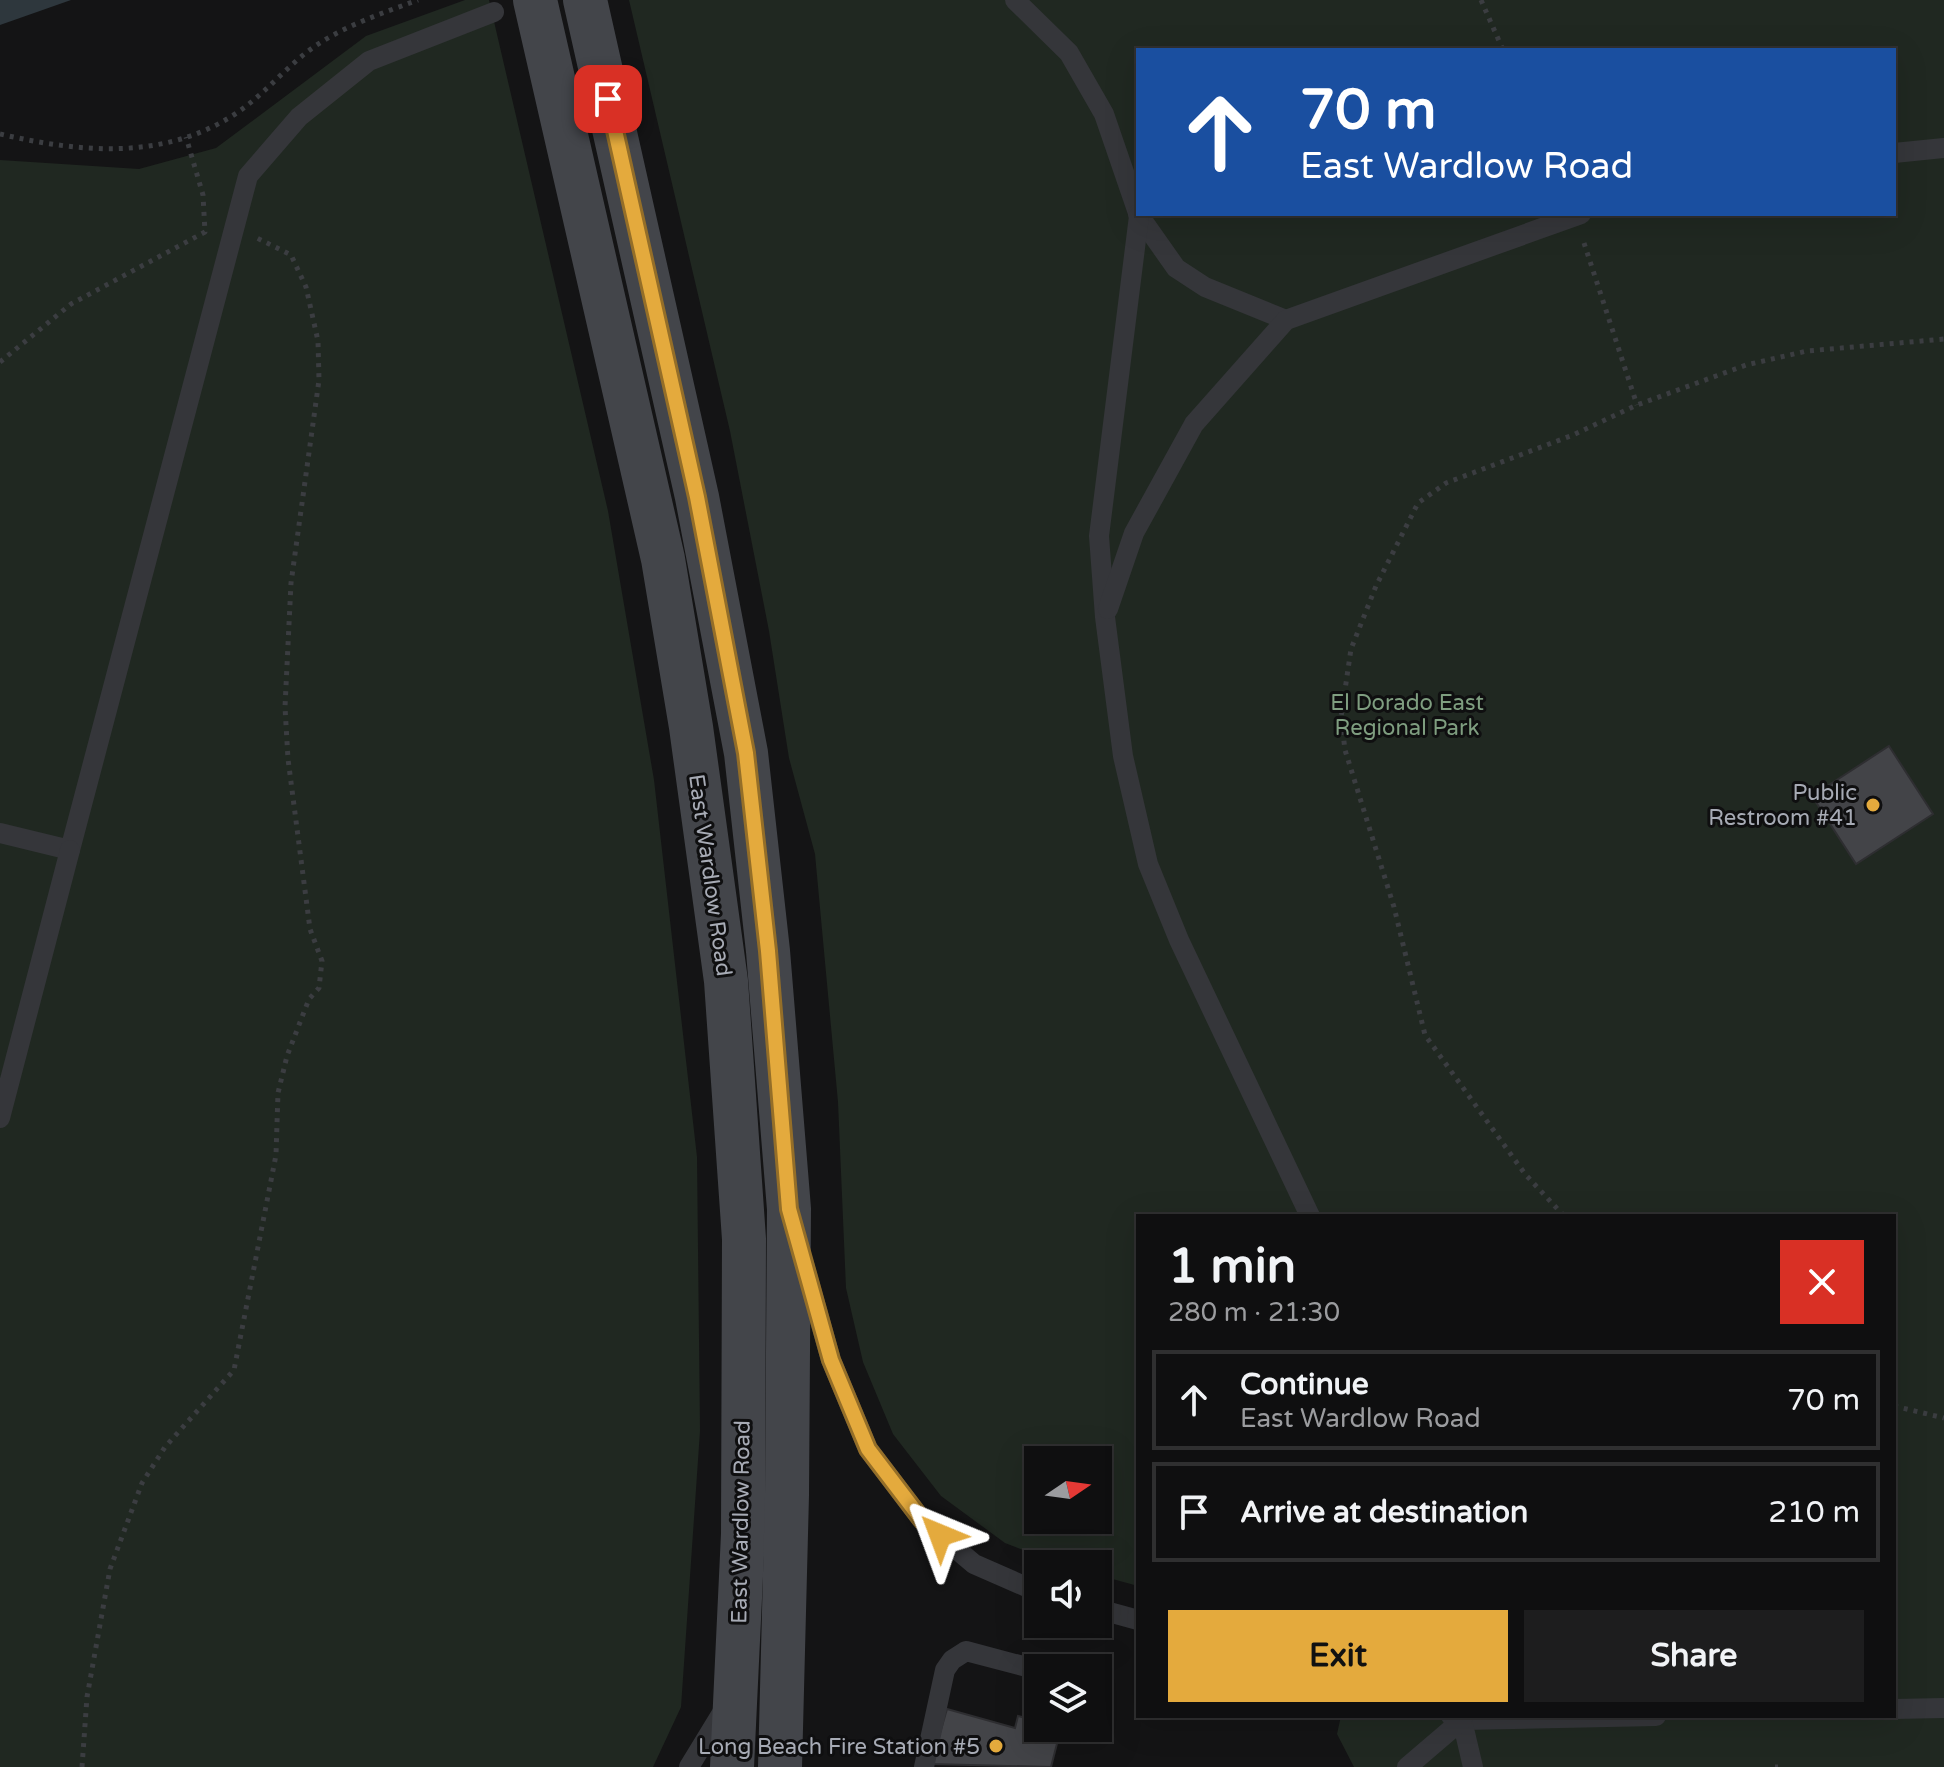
<!DOCTYPE html>
<html lang="en">
<head>
<meta charset="utf-8">
<style>
	:root { --surface:#0f0f10; --page:#1d1d1e; --text:#f1f3f6; --muted:#9b9c9f; --line:#2f2f30; --accent:#e4aa3d }
	body { margin:0; font-family:"Varela Round",sans-serif; background:var(--page); color:var(--text); height:100vh; display:flex; flex-direction:column; font-size:30px; white-space:nowrap }
	* { box-sizing:border-box; margin:0 }
	p { font-size:26px; color:var(--muted) }
	.icon { flex:none; width:44px; height:44px; fill:none; stroke:currentColor; stroke-width:2; stroke-linecap:round; stroke-linejoin:round }
	.map { position:relative; flex:1; overflow:hidden }
	.sheet { position:absolute; left:1136px; top:1214px; width:760px; height:504px; display:flex; flex-direction:column; background:var(--surface); border-radius:0px; box-shadow:0 8px 32px #0002,0 0 0 2px var(--line) }
	.sheet>* { flex:none }
	.guide { position:absolute; left:1136px; top:48px; width:760px; height:168px; border-radius:0px; box-shadow:0 8px 32px #0002,0 0 0 2px var(--line); background:#1a4fa0; color:#fff; overflow:hidden }
	.needle { width:52px; rotate:77deg }
	.buttons { position:absolute; left:1024px; top:1446px; display:grid; gap:16px }
	.buttons a { display:grid; place-items:center; width:88px; height:88px; border-radius:0px; background:var(--surface); box-shadow:0 8px 32px #0002,0 0 0 2px var(--line); font-size:40px }
	.pin { position:absolute; display:grid; place-items:center; width:68px; height:68px; color:#fff; margin:-34px; border-radius:16px; box-shadow:0 4px 12px #0006 }
	.me { position:absolute; width:88px; margin:-44px; rotate:316deg; stroke-linejoin:round; filter:drop-shadow(0 0 6px #0008) }
	.turn { display:flex; align-items:center; gap:28px; height:168px; padding:0 32px; font-size:36px }
	.turn .icon { width:104px; height:104px; stroke-width:2.5 }
	.turn b { display:block; font-size:56px; line-height:68px }
	.round { display:grid; place-items:center; flex:none; width:84px; height:84px; border-radius:0px; background:var(--page) }
	.head { display:flex; align-items:center; justify-content:space-between; height:136px; padding:0 32px }
	h1 { font-size:48px; font-weight:700; line-height:60px }
	.action { display:flex; gap:16px; margin-top:auto; padding:16px 32px }
	.action a { flex:1; height:92px; border-radius:0px; background:var(--accent); color:#111; font-size:32px; font-weight:700; line-height:92px; text-align:center }
	.action a+a { background:var(--page); color:var(--text) }
	ul { padding:0; list-style:none }
	li { display:flex; align-items:center; gap:24px; height:100px; margin:0 16px 12px; padding:0 16px; border:4px solid var(--line); border-radius:0px }
	li div { flex:1 }
	li b { display:block; font-size:30px }
	li em { font-style:normal }
	.map>svg:first-child { display:block }
</style>
</head>
<body>
<div class="map">
<svg width="1944" height="1767" viewBox="0 0 1944 1767">
	<rect width="100%" height="100%" fill="#141415"/>
	<g fill="#202821" fill-rule="evenodd">
		<path d="M465,0H489L608,511L654,780L697,1157L700,1431L681,1707L653,1767H0V160L139,169L216,148L366,36Z"/>
		<path d="M629,0H1944V1767H1354L1337,1734L1341,1716H1894V1216H1138V1586L1098,1575V1564H1060L1005,1543L941,1496L893,1434L863,1362L846,1288L838,1102L815,854L789,758L769,631L730,431ZM1138,50H1894V214H1138ZM1038,1460H1098V1520H1038Z"/>
	</g>
	<path fill="#2e373d" d="M0,0H71L0,25Z"/>
	<g fill="#434448" stroke="#2e2e31" stroke-width="2">
		<path d="M1889,746L1933,814L1856,864L1812,796Z"/>
		<path d="M947,1709L1015,1728L1018,1716L1038,1721V1728H1061L1051,1767L931,1764Z"/>
	</g>
	<g fill="none" stroke-linecap="round" stroke-linejoin="round">
		<g stroke="#3b3d41" stroke-width="5" stroke-dasharray="4 6" stroke-linecap="butt">
			<path d="M1481,0L1503,50"/>
			<path d="M0,134C78,152 160,161 232,116C259,99 278,76 302,56C334,29 380,14 418,0"/>
			<path d="M1584,243L1637,405"/>
			<path d="M0,362L71,304L205,232L203,195L186,137"/>
			<path d="M1564,1216L1525,1174L1425,1035L1394,907L1345,750L1341,717L1351,649L1376,586L1418,503L1446,483L1573,435L1637,405L1746,365L1807,351L1944,339"/>
			<path d="M1894,1406L1944,1418"/>
			<path d="M82,1767L87,1697L110,1569L142,1483L165,1447L234,1370L276,1155L278,1093L287,1056L309,999L319,988L322,961L310,929L288,759L285,707L291,583L319,380L318,341L306,287L291,255L257,238"/>
			<path d="M1775,1767H1778"/>
		</g>
		<g stroke="#35363a" stroke-width="20">
			<path d="M1015,0L1069,53L1104,114L1138,213"/>
			<path d="M1894,153L1944,148"/>
			<path d="M1138,214L1176,268L1205,287L1286,320"/>
			<path d="M1139,216L1099,536L1105,617L1123,756L1148,864L1179,940L1310,1216"/>
			<path d="M1108,609L1134,533L1194,424L1286,320L1581,214"/>
			<path d="M0,833L70,850L248,176L299,117L369,61L494,12"/>
			<path d="M0,1118L70,850"/>
			<path d="M804,1264L831,1360L868,1449L922,1520L974,1564L1038,1592"/>
			<path d="M1098,1609L1138,1620"/>
			<path d="M1894,1709L1944,1708"/>
			<path d="M1451,1716L1462,1720L1656,1716"/>
			<path d="M1461,1716L1473,1767"/>
			<path d="M689,1767L725,1708"/>
			<path d="M924,1767L945,1670L952,1660L966,1651L1038,1670"/>
			<path d="M1407,1767L1462,1720"/>
		</g>
		<g stroke="#43454a" stroke-width="44">
			<path d="M535,0L663,559L691,727L726,981L744,1239L743,1534L732,1767"/>
			<path d="M585,0L697,497L746,753L768,951L789,1209L787,1495L780,1767"/>
		</g>
	</g>
	<g fill="none" stroke-linecap="round" stroke-linejoin="round">
		<defs>
			<path id="route" d="M608,99L697,497L746,753L768,951L789,1209L831,1360L868,1449L922,1520L940,1535"/>
		</defs>
		<use href="#route" stroke="#946e28" stroke-width="20"/>
		<use href="#route" stroke="#e4aa3d" stroke-width="14"/>
	</g>
	<g fill="#e4aa3d" stroke="#0f0f10" stroke-width="3">
		<circle cx="1873" cy="805" r="8"/>
		<circle cx="996" cy="1746" r="8"/>
	</g>
	<g text-anchor="middle" stroke-width="6" stroke-linejoin="round" paint-order="stroke">
		<g font-size="22" fill="#7f9e80" stroke="#0f0f10">
			<text x="1407" y="710">El Dorado East<tspan x="1407" dy="25">Regional Park</tspan></text>
		</g>
		<g font-size="22" fill="#a7abb5" stroke="#0f0f10" text-anchor="end">
			<text x="1857" y="800">Public<tspan x="1857" dy="25">Restroom #41</tspan></text>
			<text x="980" y="1754">Long Beach Fire Station #5</text>
		</g>
		<g font-size="22" fill="#a7abb5" stroke="#0f0f10">
			<text transform="translate(711 875) rotate(82)" y="8">East Wardlow Road</text>
			<text transform="translate(740 1522) rotate(-89)" y="8">East Wardlow Road</text>
		</g>
	</g>
</svg>
<div class="buttons">
<a><svg class="needle" viewBox="-14 -14 28 28"><path d="M0-13l5 13h-10z" fill="#e53935"/><path d="M0 13l5-13h-10z" fill="#9b9c9f"/></svg></a>
<a><svg class="icon" aria-label="sound" viewBox="0 0 24 24"><path d="M4 9h4l5-4v14l-5-4H4zM17 9q2 3 0 6"/></svg></a>
<a><svg class="icon" aria-label="layers" viewBox="0 0 24 24"><path d="M12 4l9 5-9 5-9-5zM3 14l9 5 9-5"/></svg></a>
</div>
<div class="pin" style="left:608px;top:99px;background:#d93025"><svg class="icon" aria-label="arrive" viewBox="0 0 24 24"><path d="M6 21V4h12l-3 4 3 4H6"/></svg></div>
<svg class="me" style="left:940px;top:1535px" viewBox="-20 -20 40 40"><path d="M0-17L14 15 0 8-14 15z" fill="#e4aa3d" stroke="#fff" stroke-width="4"/></svg>
<div class="guide">
<div class="turn"><svg class="icon" aria-label="ahead" viewBox="0 0 24 24"><path d="M12 20V5M6 11l6-6 6 6"/></svg><div><b>70 m</b>East Wardlow Road</div></div>
</div>
<section class="sheet">
<div class="head"><div><h1>1 min</h1><p>280 m · 21:30</p></div><a class="round" style="background:#d93025;color:#fff"><svg class="icon" aria-label="close" viewBox="0 0 24 24"><path d="M6 6l12 12M18 6L6 18"/></svg></a></div>
<ul>
<li><svg class="icon" aria-label="ahead" viewBox="0 0 24 24"><path d="M12 20V5M6 11l6-6 6 6"/></svg><div><b>Continue</b><p>East Wardlow Road</p></div><em>70 m</em></li>
<li><svg class="icon" aria-label="arrive" viewBox="0 0 24 24"><path d="M6 21V4h12l-3 4 3 4H6"/></svg><div><b>Arrive at destination</b></div><em>210 m</em></li>
</ul>
<div class="action"><a>Exit</a><a>Share</a></div>
</section>
</div>
</body>
</html>
